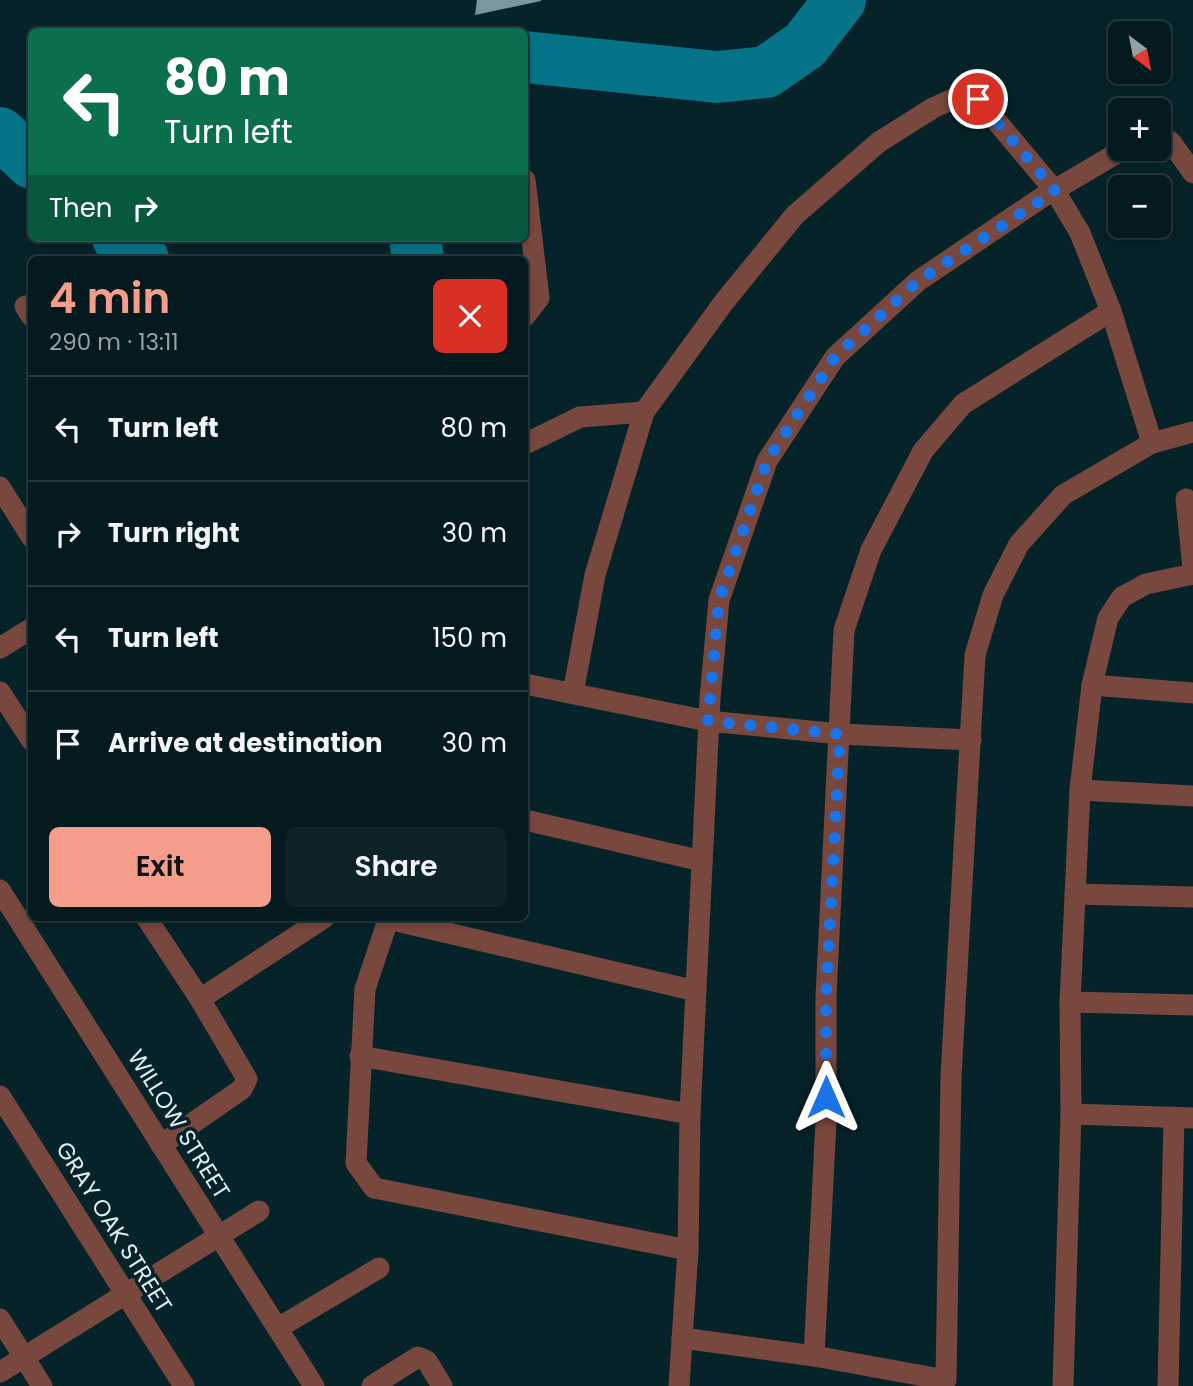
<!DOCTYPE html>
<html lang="en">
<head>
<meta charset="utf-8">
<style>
	:root { --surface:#041a1f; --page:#0d2328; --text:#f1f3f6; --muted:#97a1a4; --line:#25383d; --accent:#f49d8b }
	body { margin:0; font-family:Poppins,sans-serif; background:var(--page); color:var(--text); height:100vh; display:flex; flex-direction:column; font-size:26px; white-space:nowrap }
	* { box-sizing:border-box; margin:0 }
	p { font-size:23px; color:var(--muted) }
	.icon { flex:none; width:38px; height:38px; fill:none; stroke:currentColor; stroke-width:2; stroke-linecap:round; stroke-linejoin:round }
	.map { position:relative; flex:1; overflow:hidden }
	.sheet { position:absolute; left:28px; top:256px; width:500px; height:665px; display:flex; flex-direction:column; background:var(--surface); border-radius:10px; box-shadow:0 4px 10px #0003,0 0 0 2px var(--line) }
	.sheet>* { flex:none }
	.banner { position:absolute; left:28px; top:28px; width:500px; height:214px; border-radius:10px; box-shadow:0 4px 10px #0003,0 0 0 2px var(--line); background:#0b6e4f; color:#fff; overflow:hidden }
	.needle { width:46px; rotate:148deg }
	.buttons { position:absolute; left:1108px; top:21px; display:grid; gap:14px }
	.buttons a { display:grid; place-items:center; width:63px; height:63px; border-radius:10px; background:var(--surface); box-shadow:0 4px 10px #0003,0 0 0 2px var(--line); font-size:35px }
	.pin { position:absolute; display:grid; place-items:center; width:60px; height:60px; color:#fff; margin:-30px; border:4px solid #fff; border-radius:50%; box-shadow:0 2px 7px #0007 }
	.me { position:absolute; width:77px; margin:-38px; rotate:0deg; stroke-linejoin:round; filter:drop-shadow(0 0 5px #0008) }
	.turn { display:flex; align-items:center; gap:24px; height:147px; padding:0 21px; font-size:32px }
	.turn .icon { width:91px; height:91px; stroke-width:2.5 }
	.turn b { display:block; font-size:49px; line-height:60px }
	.then { display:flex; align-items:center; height:66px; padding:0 21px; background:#0003; gap:14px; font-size:26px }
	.round { display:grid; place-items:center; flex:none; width:74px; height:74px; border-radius:10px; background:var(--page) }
	.headline { display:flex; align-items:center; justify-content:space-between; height:119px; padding:0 21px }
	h1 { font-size:42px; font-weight:600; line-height:52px; color:var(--accent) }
	.button { display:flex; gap:14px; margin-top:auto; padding:14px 21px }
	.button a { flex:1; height:80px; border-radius:10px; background:var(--accent); color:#111; font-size:28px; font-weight:600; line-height:80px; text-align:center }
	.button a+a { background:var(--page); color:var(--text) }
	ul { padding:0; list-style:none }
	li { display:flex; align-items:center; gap:21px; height:105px; padding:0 21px; border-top:2px solid var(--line) }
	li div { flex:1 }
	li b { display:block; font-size:26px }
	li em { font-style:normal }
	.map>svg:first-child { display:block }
</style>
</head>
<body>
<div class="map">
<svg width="1193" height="1386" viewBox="0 0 1193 1386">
	<rect width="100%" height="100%" fill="#062329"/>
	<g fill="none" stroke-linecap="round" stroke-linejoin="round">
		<g stroke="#057489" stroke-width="52">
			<path d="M525,57L717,77L766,72L805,45L840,0"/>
			<path d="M0,133L32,163"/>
			<path d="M118,238L143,259"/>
			<path d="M415,238L418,259"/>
		</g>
	</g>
	<path fill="#79979f" d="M477,0H541V1L475,15Z"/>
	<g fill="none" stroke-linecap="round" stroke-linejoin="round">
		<g stroke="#78483e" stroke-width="21">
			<path d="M1158,136L1171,142L1193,173"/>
			<path d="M525,180L539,298L525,316"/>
			<path d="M25,306L32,317"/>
			<path d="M525,444L580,417L644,412"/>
			<path d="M0,487L32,538"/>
			<path d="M1186,499L1193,568"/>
			<path d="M0,648L32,628"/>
			<path d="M525,684L708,721L840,734L971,740"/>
			<path d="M1092,685L1193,693"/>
			<path d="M0,692L32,741"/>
			<path d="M573,693L595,575L644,412L724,302L795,215L879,142L933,108L957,97L978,99L1055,191L1080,233L1111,311L1152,443"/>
			<path d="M1080,790L1193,796"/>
			<path d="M525,820L702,861"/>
			<path d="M0,890L314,1386"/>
			<path d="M1075,894L1193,897"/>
			<path d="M146,917L200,999L247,1079L242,1089L161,1145"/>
			<path d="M389,917L365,989L356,1163L374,1188L688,1250"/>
			<path d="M388,919L696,991"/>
			<path d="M200,999L324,918"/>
			<path d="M1070,1002L1193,1005"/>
			<path d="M360,1056L690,1114"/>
			<path d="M0,1096L184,1386"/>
			<path d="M1071,1114L1193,1118"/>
			<path d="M0,1319L42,1386"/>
			<path d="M278,1328L379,1268"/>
			<path d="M682,1338L814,1356L946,1380L951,1076L975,655L993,595L1019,544L1063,495L1152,443L1193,432"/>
			<path d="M814,1356L826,1122V996L844,630L871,550L923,451L963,404L1111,311"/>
			<path d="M0,1372L259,1211"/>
			<path d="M372,1386L418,1357L427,1361L442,1386"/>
			<path d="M679,1386L688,1250L690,1114L710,698L719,600L767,461L835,357L918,281L1041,198L1124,149"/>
			<path d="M1063,1386L1071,1114L1070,1002L1080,790L1092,685L1108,618L1122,597L1146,584L1193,574"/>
			<path d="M1168,1386L1174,1117"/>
		</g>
	</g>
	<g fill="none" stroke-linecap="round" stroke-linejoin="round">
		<path stroke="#1a73e8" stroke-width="12" stroke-dasharray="0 21.6" d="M826,1097V996L840,734L708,721L719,600L767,461L835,357L918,281L1055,191L978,99"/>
	</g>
	<g text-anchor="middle" stroke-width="7" stroke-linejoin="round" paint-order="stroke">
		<g font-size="23" fill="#e0f0f4" stroke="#062329">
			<text transform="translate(179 1124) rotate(58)" y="8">WILLOW STREET</text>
			<text transform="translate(114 1227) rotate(58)" y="8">GRAY OAK STREET</text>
		</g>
	</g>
</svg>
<div class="buttons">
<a><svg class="needle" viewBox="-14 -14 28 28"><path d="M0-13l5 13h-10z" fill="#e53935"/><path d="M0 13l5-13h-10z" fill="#97a1a4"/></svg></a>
<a>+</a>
<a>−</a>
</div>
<div class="pin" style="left:978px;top:99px;background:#d93025"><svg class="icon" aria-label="arrive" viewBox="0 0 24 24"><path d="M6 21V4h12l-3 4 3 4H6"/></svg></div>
<svg class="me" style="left:826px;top:1097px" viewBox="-20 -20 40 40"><path d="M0-17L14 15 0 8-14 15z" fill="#1a73e8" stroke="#fff" stroke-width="4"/></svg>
<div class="banner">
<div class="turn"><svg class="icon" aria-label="left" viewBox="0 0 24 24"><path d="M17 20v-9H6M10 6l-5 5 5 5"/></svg><div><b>80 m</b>Turn left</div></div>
<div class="then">Then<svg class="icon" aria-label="right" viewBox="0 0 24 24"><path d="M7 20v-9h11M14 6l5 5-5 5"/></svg></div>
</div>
<section class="sheet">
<div class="headline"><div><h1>4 min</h1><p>290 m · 13:11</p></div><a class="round" style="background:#d93025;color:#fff"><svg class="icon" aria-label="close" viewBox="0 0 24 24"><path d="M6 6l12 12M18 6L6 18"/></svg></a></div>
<ul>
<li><svg class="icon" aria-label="left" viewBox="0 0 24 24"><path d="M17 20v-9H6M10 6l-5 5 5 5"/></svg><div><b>Turn left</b></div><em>80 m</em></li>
<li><svg class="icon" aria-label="right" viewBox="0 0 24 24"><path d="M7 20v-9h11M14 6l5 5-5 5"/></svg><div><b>Turn right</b></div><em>30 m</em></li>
<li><svg class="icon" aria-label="left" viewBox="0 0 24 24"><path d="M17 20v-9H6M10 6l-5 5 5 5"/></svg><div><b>Turn left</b></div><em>150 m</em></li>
<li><svg class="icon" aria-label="arrive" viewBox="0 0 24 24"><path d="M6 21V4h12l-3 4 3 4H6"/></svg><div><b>Arrive at destination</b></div><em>30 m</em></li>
</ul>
<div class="button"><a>Exit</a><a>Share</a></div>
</section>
</div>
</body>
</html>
